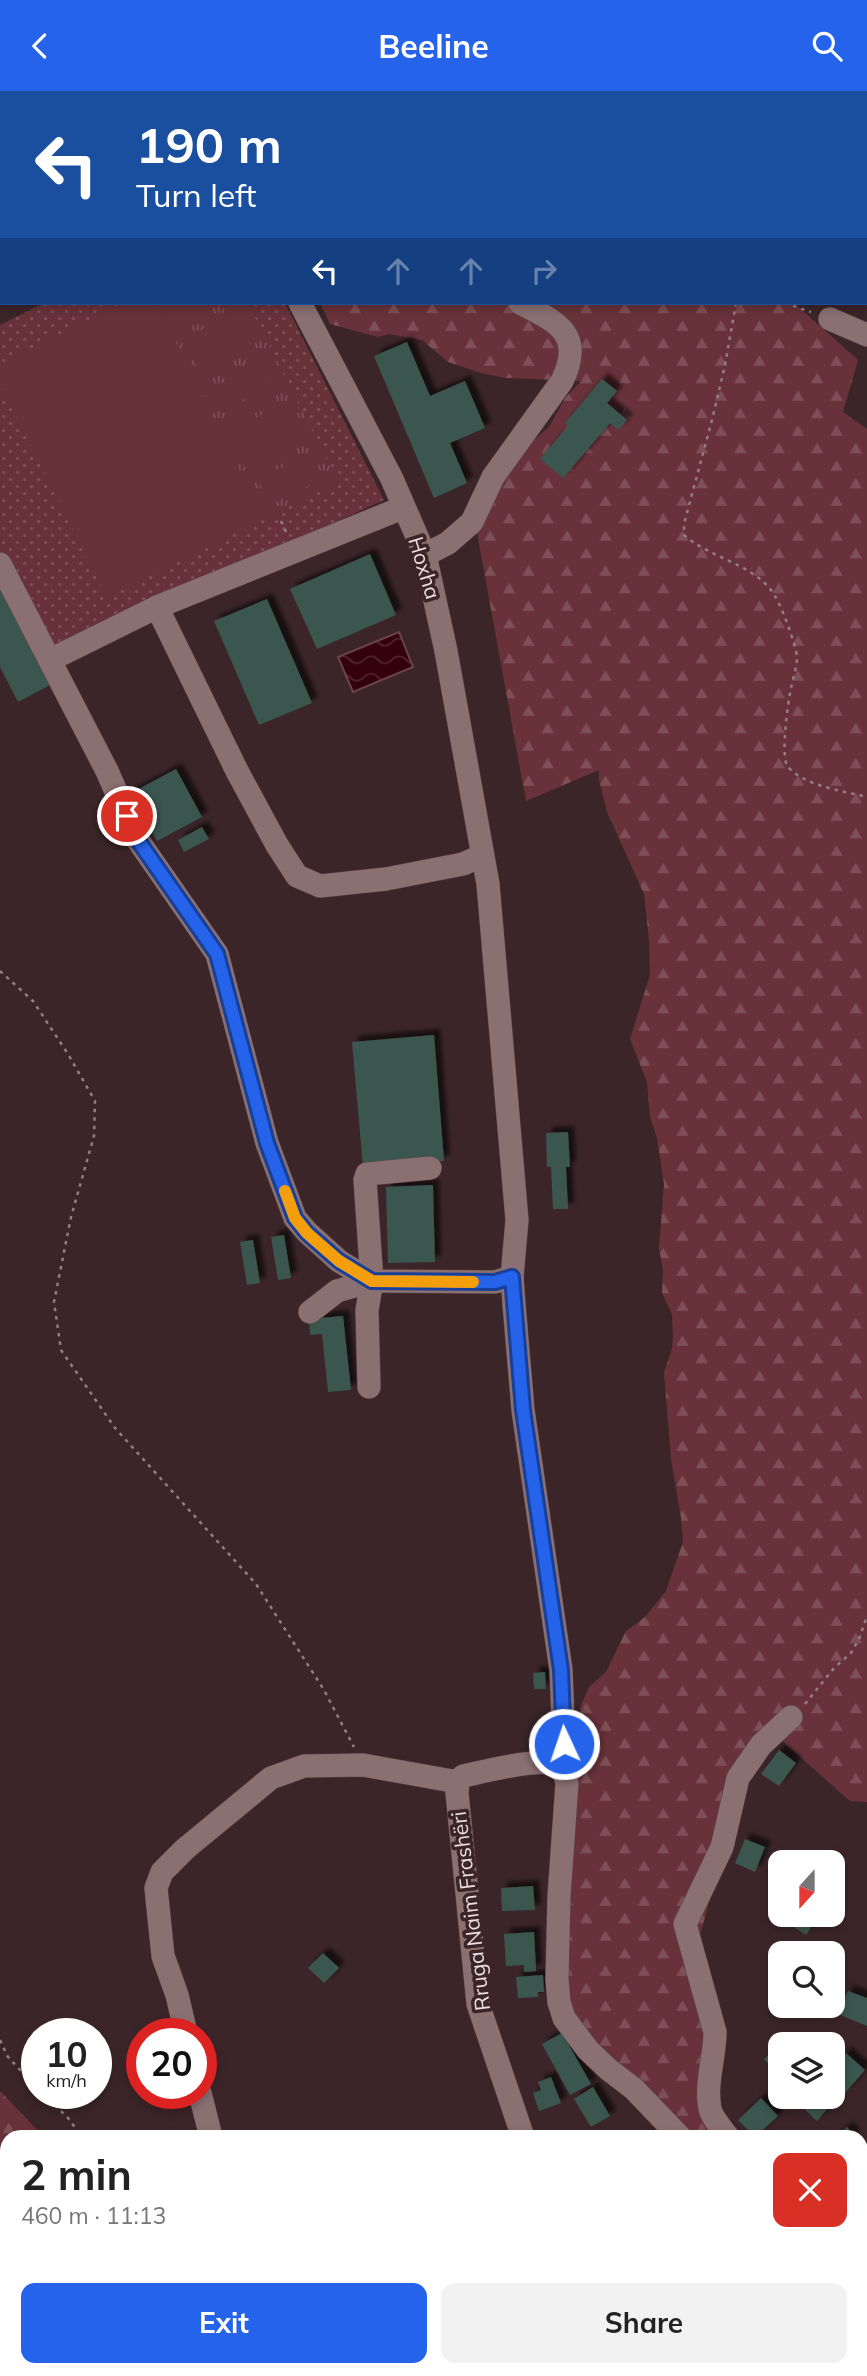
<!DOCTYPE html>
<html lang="en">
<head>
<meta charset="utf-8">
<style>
	:root { --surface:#fff; --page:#f2f2f2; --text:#222; --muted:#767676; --accent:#2563eb }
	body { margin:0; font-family:Mulish,sans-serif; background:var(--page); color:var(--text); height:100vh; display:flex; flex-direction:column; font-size:26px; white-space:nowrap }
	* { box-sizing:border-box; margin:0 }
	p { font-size:23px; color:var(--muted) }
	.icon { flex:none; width:38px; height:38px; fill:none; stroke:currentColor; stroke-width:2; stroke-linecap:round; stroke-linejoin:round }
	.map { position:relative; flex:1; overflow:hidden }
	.details { position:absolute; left:0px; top:2039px; width:868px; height:247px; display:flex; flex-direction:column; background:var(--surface); border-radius:21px 21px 0 0; box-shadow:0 4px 10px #0003 }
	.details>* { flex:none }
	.banner { position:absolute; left:0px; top:0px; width:868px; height:214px; box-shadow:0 4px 10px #0003; background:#1a4fa0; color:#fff; overflow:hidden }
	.needle { width:46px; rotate:201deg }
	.tools { position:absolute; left:768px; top:1759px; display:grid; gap:14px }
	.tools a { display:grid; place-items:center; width:77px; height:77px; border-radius:14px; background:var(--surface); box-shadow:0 4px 10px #0003; font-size:35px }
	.speed { position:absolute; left:21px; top:1927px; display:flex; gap:14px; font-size:35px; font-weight:700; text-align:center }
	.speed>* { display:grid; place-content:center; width:91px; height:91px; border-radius:50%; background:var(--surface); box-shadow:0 4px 10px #0003; line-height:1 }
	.speed small { font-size:18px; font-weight:400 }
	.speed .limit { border:10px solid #d22; background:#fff; color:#111 }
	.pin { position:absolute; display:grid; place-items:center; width:60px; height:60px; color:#fff; margin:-30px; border:4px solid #fff; border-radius:50%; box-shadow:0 2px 7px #0007 }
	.me { position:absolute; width:77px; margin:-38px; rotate:357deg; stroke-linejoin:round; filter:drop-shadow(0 0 5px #0008) }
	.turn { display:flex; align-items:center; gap:24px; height:147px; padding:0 21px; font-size:32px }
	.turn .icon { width:91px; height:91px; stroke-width:2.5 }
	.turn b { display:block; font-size:49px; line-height:60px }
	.lanes { display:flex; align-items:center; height:66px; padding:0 21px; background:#0003; justify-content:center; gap:35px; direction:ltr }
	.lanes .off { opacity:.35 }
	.round { display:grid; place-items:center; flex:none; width:74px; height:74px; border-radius:14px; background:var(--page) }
	.summary { display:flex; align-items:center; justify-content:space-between; height:119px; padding:0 21px }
	h1 { font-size:42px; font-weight:700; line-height:52px }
	.action { display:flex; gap:14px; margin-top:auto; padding:14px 21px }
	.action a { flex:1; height:80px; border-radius:14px; background:var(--accent); color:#fff; font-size:28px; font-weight:700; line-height:80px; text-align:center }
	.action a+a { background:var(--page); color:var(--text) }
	header { display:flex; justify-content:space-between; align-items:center; height:91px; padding:0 21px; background:var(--accent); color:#fff; font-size:32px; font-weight:700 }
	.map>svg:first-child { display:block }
</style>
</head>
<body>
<header><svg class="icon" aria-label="back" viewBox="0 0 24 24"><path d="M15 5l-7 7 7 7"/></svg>Beeline<svg class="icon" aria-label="search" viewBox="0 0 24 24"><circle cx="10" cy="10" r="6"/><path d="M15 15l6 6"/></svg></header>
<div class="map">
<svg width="867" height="2285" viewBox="0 0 867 2285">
	<defs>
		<pattern id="grass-dots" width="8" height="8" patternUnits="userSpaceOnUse" patternTransform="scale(1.75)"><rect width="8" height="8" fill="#69323b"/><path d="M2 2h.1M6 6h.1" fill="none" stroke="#7f4f57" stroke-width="1.8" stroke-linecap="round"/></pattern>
		<pattern id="forest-firs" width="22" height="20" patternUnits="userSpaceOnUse" patternTransform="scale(1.75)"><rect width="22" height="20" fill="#69323b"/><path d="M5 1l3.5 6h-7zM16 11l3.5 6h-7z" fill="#7f4f57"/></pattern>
		<pattern id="park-tufts" width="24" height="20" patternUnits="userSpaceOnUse" patternTransform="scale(1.75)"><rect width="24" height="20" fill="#69323b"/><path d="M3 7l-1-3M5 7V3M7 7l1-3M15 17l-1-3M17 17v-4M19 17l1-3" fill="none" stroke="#7f4f57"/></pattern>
		<pattern id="water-waves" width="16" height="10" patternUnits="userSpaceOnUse" patternTransform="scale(1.75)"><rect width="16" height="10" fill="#33000b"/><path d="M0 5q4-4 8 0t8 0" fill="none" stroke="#51252e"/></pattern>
		<filter id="shadow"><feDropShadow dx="6" dy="-6" stdDeviation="2" flood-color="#0009"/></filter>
	</defs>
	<rect width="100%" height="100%" fill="#3b2528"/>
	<path fill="url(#grass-dots)" d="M44,212H285L384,409L49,560L0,466V234Z"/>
	<g fill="url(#forest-firs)">
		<path d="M349,0H867V126L866,2H345Z"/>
		<path d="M320,212H794L858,269L843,321L867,338V1711L850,1710L780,1648L748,1685L739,1730L710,1808L699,1848L713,2035L719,2046H691L583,1944L565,1902L574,1698L580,1617L589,1596L606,1581L626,1540L645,1526L666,1500L683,1451L681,1427L671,1368L664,1281L672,1258L673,1246L672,1223L662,1202L663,1179L659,1157L664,1093L657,1047L650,1026L647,991L630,948L650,884L649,849L644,803L607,721L599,689V679L526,710L476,436L514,366L549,336L565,307L581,290L505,287L481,282L448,271L422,249L389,243L378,246L330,233Z"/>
		<path d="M0,2000L44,2046H7V2278L78,2279L77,2285H0Z"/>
	</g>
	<path fill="url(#park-tufts)" d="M156,212H248L338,391L264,428Z"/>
	<g fill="#69323b">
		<path d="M123,212H156L264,428L107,506L0,293V273Z"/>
		<path d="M165,212H218L176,233Z"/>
		<path d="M241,219L257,251L199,279L184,248Z"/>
		<path d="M260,274L270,296L228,316L218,294Z"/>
		<path d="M291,310L308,346L244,376L227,340Z"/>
		<path d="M311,362L324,387L270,414L258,388Z"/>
	</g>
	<path fill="url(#water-waves)" stroke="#6b434b" stroke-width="2" d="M399,541L413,576L353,601L338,566Z"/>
	<g fill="#3b564f" filter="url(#shadow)">
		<path d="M407,251L430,305L465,290L485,337L450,352L467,392L434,407L374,265Z"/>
		<path d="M602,288L617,300L607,312L627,329L618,339L610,332L563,387L540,368L568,335L565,332Z"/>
		<path d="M370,463L396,524L317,558L290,498Z"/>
		<path d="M0,485L56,591L18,611L0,576Z"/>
		<path d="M267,508L312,612L259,634L214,530Z"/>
		<path d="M176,678L202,726L157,750L131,702Z"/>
		<path d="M202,736L209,748L184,761L178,749Z"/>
		<path d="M434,944L444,1070L363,1076L352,951Z"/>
		<path d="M568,1041L570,1076H566L568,1118H553L551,1076H547L546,1042Z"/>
		<path d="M433,1094L435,1171L388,1172L386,1096Z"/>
		<path d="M284,1144L291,1187L278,1189L271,1146Z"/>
		<path d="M253,1149L260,1192L247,1194L240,1151Z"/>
		<path d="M343,1225L351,1299L328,1301L322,1243L310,1244L309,1228Z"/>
		<path d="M545,1581L546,1598H534L533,1582Z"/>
		<path d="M779,1659L796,1672L779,1695L761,1683Z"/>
		<path d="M745,1748L765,1756L755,1781L735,1772Z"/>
		<path d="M533,1795L535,1819L502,1820L501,1797Z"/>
		<path d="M783,1824H819L806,1844L780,1827Z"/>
		<path d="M534,1841L536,1880L524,1881V1874L506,1875L504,1843Z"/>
		<path d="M323,1862L339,1877L324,1892L308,1877Z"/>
		<path d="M543,1884L544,1901H538V1906L518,1907L516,1886Z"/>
		<path d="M848,1900L867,1907V1935L838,1923Z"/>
		<path d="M562,1942L591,1993L570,2004L542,1953Z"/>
		<path d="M780,1954V1984L779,1985L764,1968Z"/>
		<path d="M846,1962L865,1979L845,2002L833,1991V1978Z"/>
		<path d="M551,1986L561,2012L539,2020L533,2002L541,1999L538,1991Z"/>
		<path d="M593,1996L610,2025L591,2036L574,2008Z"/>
		<path d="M833,1998L840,2003L817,2030L798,2012L803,2006H833Z"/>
		<path d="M761,2007L778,2025L755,2046L738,2029Z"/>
		<path d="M847,2036L855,2046H836Z"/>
		<path d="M861,2166L867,2176V2207L861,2211Z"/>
		<rect x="104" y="2278" width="87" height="7"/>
		<path d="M648,2278H684L680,2285H660Z"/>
	</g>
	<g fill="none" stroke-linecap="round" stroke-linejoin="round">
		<defs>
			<g id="minor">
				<path d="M236,0V2"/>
				<path d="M0,115L2,119"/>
				<path d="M0,149H2"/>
				<path d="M300,212L392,388L425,464L446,560L488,793L517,1129L512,1186L514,1213L523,1319L561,1579L564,1653L556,1674"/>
				<path d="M830,228L867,244"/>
				<path d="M425,464L448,452L472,431L493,386L562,290C585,243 557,231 520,212"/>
				<path d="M0,473L107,680L137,748L217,863L267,1052L295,1127L307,1141L339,1170L372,1190L495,1191L512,1186"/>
				<path d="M157,516L237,680L277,754L297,785L320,795L386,788L463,773L481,765"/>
				<path d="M50,569L157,516L397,419L404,420"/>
				<path d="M310,1221L337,1200L372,1190"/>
				<path d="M369,1296L367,1219L372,1190L365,1089L367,1083L430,1077"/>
				<path d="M186,1942L177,1904L163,1865L156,1797L162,1781L185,1758L271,1687L304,1675L363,1674L458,1691"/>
				<path d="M200,2002L211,2046"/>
				<path d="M523,2046L478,1913L457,1702L458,1691L463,1685C482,1681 539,1666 556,1674C564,1677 565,1684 567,1692L559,1805L557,1888L559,1911L564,1927L588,1959L608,1978L634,1998L680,2046"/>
				<path d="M728,2046C722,2038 712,2027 710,2018C705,1992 715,1966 715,1941L685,1833L722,1756L738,1687L761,1654L791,1626"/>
				<path d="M861,2258L867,2255"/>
				<path d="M595,2278L598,2285"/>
				<path d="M217,2285L218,2278"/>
				<path d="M744,2285L754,2278"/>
			</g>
		</defs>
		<use href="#minor" stroke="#574446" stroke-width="24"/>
		<g stroke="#927f81" stroke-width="2.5" stroke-dasharray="3.5 5" stroke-linecap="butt">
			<path d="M743,0L747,2"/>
			<path d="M793,2L796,0"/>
			<path d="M853,2L854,0"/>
			<path d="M736,212L725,274L712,329L684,433V444C711,468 756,473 775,505C782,516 796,554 797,566C797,576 793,587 791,597C788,611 780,667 788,676C805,695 843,700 867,706"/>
			<path d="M785,212L811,221"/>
			<path d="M281,430L287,443"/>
			<path d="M0,880L33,910L68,963L95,1010L94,1045L71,1126L54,1211L61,1259L115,1337L256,1493L324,1599L354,1656"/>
			<path d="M805,1613L834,1577L851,1562L859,1548L867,1525"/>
			<path d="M0,1949L8,1966L37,1997"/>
			<path d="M43,2002L68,2027L82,2046"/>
			<path d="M92,2285L93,2278"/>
		</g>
		<use href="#minor" stroke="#8b7072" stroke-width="23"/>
	</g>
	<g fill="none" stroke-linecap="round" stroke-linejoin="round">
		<defs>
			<path id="route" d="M127,725L137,748L217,863L267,1052L295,1127L307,1142L339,1170L372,1190L495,1191L512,1186L523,1319L561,1579L564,1653"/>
		</defs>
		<use href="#route" stroke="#184099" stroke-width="18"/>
		<use href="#route" stroke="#2563eb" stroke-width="12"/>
		<path stroke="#f59e0b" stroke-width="12" d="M285,1100L295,1127L307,1142L339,1170L372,1190L473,1191"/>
	</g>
	<g text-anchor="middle" stroke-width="7" stroke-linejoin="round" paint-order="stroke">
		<g font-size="21" fill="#eddedf" stroke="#3b2528">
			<text transform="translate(424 477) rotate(73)" y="7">Hoxha</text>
			<text transform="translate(471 1820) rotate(-97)" y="7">Rruga Naim Frashëri</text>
		</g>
	</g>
</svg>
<div class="tools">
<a><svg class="needle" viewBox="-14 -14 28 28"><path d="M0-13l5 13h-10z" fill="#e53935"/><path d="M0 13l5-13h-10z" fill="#767676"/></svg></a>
<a><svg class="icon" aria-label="search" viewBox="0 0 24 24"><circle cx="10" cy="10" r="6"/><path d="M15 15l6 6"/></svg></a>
<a><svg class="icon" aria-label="layers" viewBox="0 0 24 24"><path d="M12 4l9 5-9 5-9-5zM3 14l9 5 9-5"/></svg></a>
</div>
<div class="speed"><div>10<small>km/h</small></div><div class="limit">20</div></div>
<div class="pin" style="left:127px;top:725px;background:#d93025"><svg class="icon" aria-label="arrive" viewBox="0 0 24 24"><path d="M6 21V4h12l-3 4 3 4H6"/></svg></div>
<svg class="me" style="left:564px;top:1653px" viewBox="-20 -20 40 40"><circle r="17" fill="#2563eb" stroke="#fff" stroke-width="3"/><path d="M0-11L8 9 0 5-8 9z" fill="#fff"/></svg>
<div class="banner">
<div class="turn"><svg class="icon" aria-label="left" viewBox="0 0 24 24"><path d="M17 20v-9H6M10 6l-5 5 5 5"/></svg><div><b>190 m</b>Turn left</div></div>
<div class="lanes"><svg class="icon" aria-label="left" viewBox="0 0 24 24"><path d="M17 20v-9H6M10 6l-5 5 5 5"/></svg><svg class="icon off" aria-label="ahead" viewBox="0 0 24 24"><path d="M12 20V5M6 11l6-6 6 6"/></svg><svg class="icon off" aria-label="ahead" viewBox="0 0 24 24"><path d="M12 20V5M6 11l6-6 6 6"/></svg><svg class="icon off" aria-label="right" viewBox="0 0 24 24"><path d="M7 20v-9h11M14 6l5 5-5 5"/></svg></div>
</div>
<section class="details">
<div class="summary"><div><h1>2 min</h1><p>460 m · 11:13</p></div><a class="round" style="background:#d93025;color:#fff"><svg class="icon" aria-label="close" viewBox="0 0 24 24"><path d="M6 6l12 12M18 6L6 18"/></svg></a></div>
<div class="action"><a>Exit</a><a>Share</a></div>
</section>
</div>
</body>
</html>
